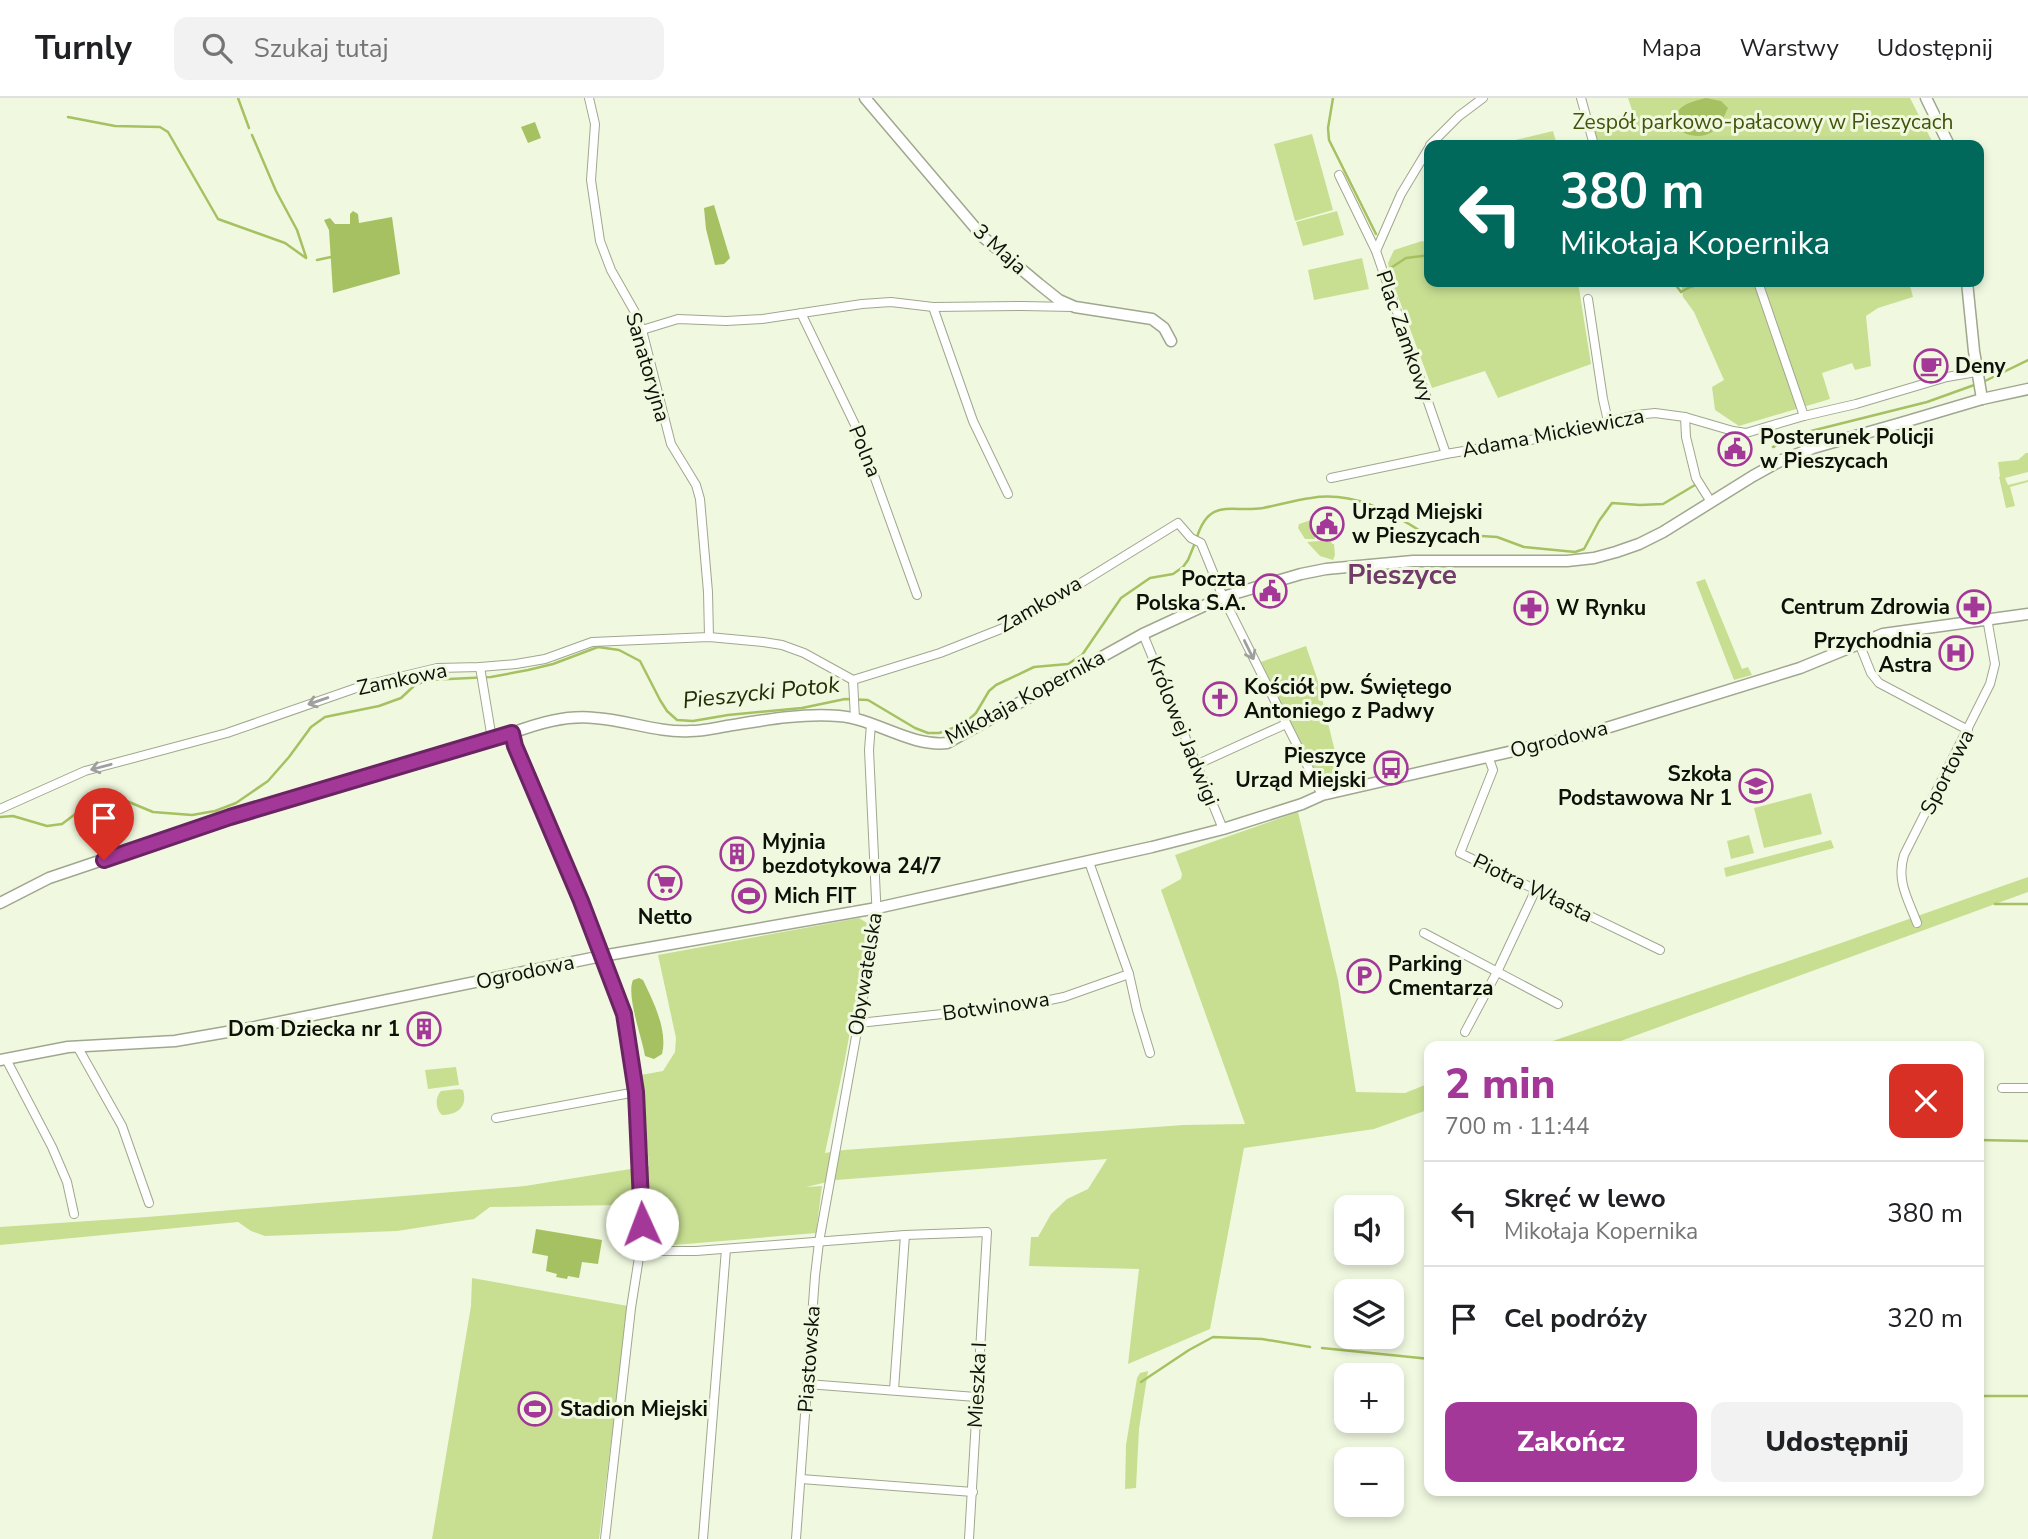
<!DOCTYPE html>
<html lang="pl">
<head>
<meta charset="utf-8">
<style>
	:root { --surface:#fff; --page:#f2f2f2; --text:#202124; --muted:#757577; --line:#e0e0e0; --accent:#a43898 }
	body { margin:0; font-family:"Nunito Sans",sans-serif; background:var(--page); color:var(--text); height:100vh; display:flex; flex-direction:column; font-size:26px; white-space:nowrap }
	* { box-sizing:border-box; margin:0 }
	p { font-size:23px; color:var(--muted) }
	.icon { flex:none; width:38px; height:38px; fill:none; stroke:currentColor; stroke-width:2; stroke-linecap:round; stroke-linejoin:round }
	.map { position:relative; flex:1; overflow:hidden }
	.sheet { position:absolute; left:1424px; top:943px; width:560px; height:455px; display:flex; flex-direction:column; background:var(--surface); border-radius:14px; box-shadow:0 4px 10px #0003 }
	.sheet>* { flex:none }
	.guide { position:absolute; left:1424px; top:42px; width:560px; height:147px; border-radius:14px; box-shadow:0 4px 10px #0003; background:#00695c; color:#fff; overflow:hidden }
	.controls { position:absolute; left:1334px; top:1097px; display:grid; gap:14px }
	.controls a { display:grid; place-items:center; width:70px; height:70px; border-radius:14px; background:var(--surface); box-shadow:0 4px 10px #0003; font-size:35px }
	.pin { position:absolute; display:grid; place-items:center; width:60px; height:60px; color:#fff; margin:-72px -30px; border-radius:50% 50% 50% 0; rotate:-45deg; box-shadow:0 0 7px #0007 }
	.pin .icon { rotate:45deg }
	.me { position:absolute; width:77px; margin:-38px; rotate:358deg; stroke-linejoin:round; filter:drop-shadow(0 0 5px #0008) }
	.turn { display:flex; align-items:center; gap:24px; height:147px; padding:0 21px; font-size:32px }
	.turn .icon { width:91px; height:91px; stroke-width:2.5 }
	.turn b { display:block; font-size:49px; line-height:60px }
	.round { display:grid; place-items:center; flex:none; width:74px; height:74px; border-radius:14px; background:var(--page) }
	.summary { display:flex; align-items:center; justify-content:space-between; height:119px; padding:0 21px }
	h1 { font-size:42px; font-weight:800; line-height:52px; color:var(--accent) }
	.cta { display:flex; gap:14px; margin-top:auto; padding:14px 21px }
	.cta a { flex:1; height:80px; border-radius:14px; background:var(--accent); color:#fff; font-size:28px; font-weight:800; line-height:80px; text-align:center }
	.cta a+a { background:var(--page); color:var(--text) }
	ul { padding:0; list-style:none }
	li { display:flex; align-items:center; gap:21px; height:105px; padding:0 21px; border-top:2px solid var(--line) }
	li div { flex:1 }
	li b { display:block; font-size:26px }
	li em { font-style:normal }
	header { display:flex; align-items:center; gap:42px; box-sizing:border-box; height:98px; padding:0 35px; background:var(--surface); border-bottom:2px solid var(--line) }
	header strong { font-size:33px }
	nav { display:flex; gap:38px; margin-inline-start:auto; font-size:24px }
	.search { width:490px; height:63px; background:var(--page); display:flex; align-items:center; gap:18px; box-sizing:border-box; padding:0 24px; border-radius:14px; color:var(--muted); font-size:26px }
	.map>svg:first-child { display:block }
</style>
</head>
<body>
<header>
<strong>Turnly</strong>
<div class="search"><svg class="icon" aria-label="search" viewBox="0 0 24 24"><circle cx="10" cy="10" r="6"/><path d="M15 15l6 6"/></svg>Szukaj tutaj</div>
<nav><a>Mapa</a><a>Warstwy</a><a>Udostępnij</a></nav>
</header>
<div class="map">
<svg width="2028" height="1441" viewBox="0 0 2028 1441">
	<rect width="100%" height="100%" fill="#f0f9e0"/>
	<g fill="#c8df92">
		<path d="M1628,0H1910L1934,47H1599L1592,25L1633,15Z"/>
		<path d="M1553,33L1557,47H1503V45Z"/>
		<path d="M1312,36L1333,112L1295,123L1274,46Z"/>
		<path d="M1337,113L1344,137L1303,148L1296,124Z"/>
		<path d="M1422,143L1430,145V184H1578L1591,266L1498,300L1485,273L1432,290L1391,180L1388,165L1394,152Z"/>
		<path d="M1362,160L1369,191L1314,202L1308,172Z"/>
		<path d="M1681,184H1909L1913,199L1878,210L1866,218L1871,268L1855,272L1852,265L1822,275L1830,301L1739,328L1715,312L1712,289L1724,282L1694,214L1683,199Z"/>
		<path d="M2026,355H2028V374L2005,380L2008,387L2028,382V384L2010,389L2015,408L2006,410L1999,379L2000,378L1998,364L2018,362Z"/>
		<path d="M1311,422L1314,435L1333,434V439L1319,441L1318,437H1315V441H1305L1298,430L1299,426Z"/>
		<path d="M1331,442L1332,446H1334L1335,457L1333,462L1320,458L1307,444Z"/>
		<path d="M1705,481L1742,571L1748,569L1752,577L1734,582L1696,484Z"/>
		<path d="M1306,548L1317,580L1342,682L1322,688L1261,564Z"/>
		<path d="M1811,695L1822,736L1764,750L1754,710Z"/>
		<path d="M1298,714L1338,882L1356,994L1405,995L1430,985V1011L1374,1031L1244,1050L1210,1231L1128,1266L1139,1171L1029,1168L1031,1139H1038L1051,1116L1067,1101L1088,1091L1107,1061L836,1082L806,1089L822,1088L816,1135L650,1149L647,1144L646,1105L628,1110L622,1107L490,1109L474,1121L397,1133L265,1138L251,1133L238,1124L0,1147V1129L147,1119L525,1088L649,1068L641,977L663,973L675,954L676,940L658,857L859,820L867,825L861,873L845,961L825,1055L844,1052L1183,1027L1245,1026L1161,792L1181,781L1182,776L1175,757Z"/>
		<path d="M1749,737L1754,755L1731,761L1727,743Z"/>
		<path d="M1831,742L1834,750L1726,779L1724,770Z"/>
		<path d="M2028,779V794L1607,948H1538L1841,845Z"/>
		<path d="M456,969L459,987L428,991L425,972Z"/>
		<path d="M459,991L463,992C468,1008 458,1017 442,1017C435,1011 435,999 441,993Z"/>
		<path d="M472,1180L628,1208L599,1441H432L471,1208Z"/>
		<path d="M1148,1273L1139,1331L1136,1390L1125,1391L1126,1347L1137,1280L1140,1275Z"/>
	</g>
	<g fill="#a6c161">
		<path d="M1706,0L1721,3L1728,10C1724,18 1720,29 1712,34C1700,42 1683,37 1674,28C1673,8 1690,4 1706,0Z"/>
		<path d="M535,24L541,40L528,45L521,29Z"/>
		<path d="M714,107L730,160L724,166L715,167L706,131L704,110Z"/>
		<path d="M353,113L358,116L359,125L392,119L400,176L333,195L329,132L324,122L330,120L335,126H350V116Z"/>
		<path d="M639,880L643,882C653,903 668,932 662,956L654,961L645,958C642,939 626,898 633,882Z"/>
		<path d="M536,1131L602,1142L598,1166L582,1164L579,1180L568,1178L567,1181L556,1179L557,1176L546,1173L548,1158L532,1155Z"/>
	</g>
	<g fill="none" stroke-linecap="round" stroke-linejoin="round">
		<g stroke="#a6c161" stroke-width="2.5">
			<path d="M238,0L249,30"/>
			<path d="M1333,0L1328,30L1329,42L1376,136"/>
			<path d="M68,19L115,28L160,29L168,34L218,121L285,145L306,160"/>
			<path d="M252,37L276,93L297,132L306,159"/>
			<path d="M317,162L331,159"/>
			<path d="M1386,173L1406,160L1430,157"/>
			<path d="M1632,184L1635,185L1640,184"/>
			<path d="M1649,184L1669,187L1675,186L1681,194L1690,189L1708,184"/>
			<path d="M1983,284L2028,262"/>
			<path d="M1773,349L1803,335L1927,304L1977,286"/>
			<path d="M1466,437L1497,439L1524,449L1575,454L1584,451L1599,423L1612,405L1640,407L1663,406L1695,387"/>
			<path d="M1197,439C1210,399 1231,415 1263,410C1279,407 1295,402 1311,400C1352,393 1389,413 1422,434"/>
			<path d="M0,719L13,718L47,728L62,726L90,705L105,699H117L153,714L192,717L215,713L236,705L268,683L289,659L311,629L325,619L379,608L401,600L415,587L428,582L491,579L528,572L553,566L598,549L619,552L640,563L660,602L667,613L677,622L693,623L728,617L802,610L845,601L868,602L915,630L928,635H939L964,626L976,615L989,593L996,587L1034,569L1068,566L1082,557L1121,500L1150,480L1173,476L1183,469L1188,462L1195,445"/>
			<path d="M1995,806H2028"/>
			<path d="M1979,1042L2028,1043"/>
			<path d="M1322,1250L1430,1261"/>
			<path d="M1141,1284L1189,1252L1213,1239L1262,1241L1310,1249"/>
			<path d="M1979,1298H2028"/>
		</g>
		<defs>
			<g id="street">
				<path d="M589,0L595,26L591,82L600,143L611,172L636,216L642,232L671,346L696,387L700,401L708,494L709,539"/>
				<path d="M1581,0L1594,47"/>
				<path d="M1430,47L1459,18L1483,0"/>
				<path d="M1430,48L1401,96L1376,153L1446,356"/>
				<path d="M1339,77L1376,153"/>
				<path d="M1758,184L1804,318"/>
				<path d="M1588,201L1603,301L1608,323"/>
				<path d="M933,209L973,323L1008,396"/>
				<path d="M801,215L858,333L917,497"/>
				<path d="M642,232L678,221L726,223L762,221L862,206L891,204L933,209L1022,208L1073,209"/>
				<path d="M1685,319L1686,339L1696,380L1711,404"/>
				<path d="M1331,380L1446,356L1536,341L1636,317L1655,315L1685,319L1733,333L1746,335L1804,318L1856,306L1947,279L1976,274"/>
				<path d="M1143,536L1223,731"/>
				<path d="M1859,545L1871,575L1879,585L1968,632"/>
				<path d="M480,569L492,641"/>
				<path d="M853,582L855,621"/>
				<path d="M512,635L515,648L573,783L624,916L636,994L642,1126L640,1153L631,1210L605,1441"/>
				<path d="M1488,658L1493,672L1460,755L1660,852"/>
				<path d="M1198,666L1286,626"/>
				<path d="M0,711L85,673L227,635L362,588L437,570L480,569L516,566L545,561L592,544L709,539L763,544L782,547L804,555L853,582L940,555L1016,525L1178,425L1191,440L1201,445L1223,499L1322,697"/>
				<path d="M1089,764L1129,876L1137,912L1150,955"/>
				<path d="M1917,825C1908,801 1896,783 1904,757L1990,586L1995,566L1987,520"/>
				<path d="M1424,835L1558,906"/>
				<path d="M859,925L1026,907L1064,899L1129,876"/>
				<path d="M1465,934L1497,874L1536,791"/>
				<path d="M77,948L122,1028L149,1105"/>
				<path d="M6,961L52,1049L67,1084L74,1116"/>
				<path d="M2002,990H2028"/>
				<path d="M496,1020L636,994"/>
				<path d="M640,1153H696L905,1137L987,1134L969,1441"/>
				<path d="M807,1286L976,1299"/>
				<path d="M894,1292L905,1137"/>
				<path d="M801,1381L973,1394"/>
				<path d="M703,1441L726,1151"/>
				<path d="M796,1441L815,1178L819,1144L877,822L869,652L871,626"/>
			</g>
			<g id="secondary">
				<path d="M865,0L983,139L1039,186L1059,202L1075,209L1152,221L1164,230L1171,243"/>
				<path d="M1926,0L1949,47"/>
				<path d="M1967,184L1974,253L1982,301"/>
				<path d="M0,805L49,780L230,719L512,635C539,625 566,617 595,620C627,622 658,635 690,633C703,633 715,630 727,628C764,622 802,615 839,618C876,621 910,649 947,645L1143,536L1223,499L1301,476L1326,471L1413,463H1567L1594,460L1616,454L1639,446L1663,434L1753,378L1782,362L1813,350L1901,325L1982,301L2028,291"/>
				<path d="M0,962L68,949L175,943L250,930L602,858L877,810L1152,749L1223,731L1302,706L1322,697L1587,636L1800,570L1883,536L2028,516"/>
			</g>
		</defs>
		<use href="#street" stroke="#9fa78f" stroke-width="10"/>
		<use href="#secondary" stroke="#9fa78f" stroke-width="13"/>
		<use href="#street" stroke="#fff" stroke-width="8"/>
		<use href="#secondary" stroke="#fff" stroke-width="10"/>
	</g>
	<defs><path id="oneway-shaft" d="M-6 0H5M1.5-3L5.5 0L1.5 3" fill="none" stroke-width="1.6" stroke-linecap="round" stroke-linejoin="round" transform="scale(1.75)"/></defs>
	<g stroke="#9fa09d">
		<use href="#oneway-shaft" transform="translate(1249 552) rotate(64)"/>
		<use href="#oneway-shaft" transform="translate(318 603) rotate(161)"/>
		<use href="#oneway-shaft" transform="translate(101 669) rotate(165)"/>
	</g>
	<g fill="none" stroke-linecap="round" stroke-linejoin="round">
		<defs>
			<path id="route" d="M104,762L230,719L512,635L515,648L581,803L624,916L636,994L642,1126"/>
		</defs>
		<use href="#route" stroke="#6b2463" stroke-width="18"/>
		<use href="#route" stroke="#a43898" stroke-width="12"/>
	</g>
	<defs>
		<symbol id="cafe-ring" viewBox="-11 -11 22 22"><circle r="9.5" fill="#f0f9e0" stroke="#a43898" stroke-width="1.5"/><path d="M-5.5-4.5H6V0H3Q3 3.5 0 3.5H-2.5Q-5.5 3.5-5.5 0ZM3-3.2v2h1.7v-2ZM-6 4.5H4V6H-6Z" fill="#a43898"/></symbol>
		<symbol id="civic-ring" viewBox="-11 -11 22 22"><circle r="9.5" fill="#f0f9e0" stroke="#a43898" stroke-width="1.5"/><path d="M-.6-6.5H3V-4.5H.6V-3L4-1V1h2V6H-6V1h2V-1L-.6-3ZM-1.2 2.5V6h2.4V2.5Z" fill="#a43898"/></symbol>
		<symbol id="pharmacy-ring" viewBox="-11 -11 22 22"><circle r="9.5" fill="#f0f9e0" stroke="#a43898" stroke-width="1.5"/><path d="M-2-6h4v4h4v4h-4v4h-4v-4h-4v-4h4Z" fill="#a43898"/></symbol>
		<symbol id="hospital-ring" viewBox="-11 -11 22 22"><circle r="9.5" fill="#f0f9e0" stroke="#a43898" stroke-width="1.5"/><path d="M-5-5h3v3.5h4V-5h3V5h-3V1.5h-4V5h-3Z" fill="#a43898"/></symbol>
		<symbol id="church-ring" viewBox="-11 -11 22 22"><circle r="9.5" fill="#f0f9e0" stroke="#a43898" stroke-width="1.5"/><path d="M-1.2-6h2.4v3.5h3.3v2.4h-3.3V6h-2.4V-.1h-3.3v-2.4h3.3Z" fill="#a43898"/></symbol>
		<symbol id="bus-ring" viewBox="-11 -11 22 22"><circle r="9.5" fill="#f0f9e0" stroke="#a43898" stroke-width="1.5"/><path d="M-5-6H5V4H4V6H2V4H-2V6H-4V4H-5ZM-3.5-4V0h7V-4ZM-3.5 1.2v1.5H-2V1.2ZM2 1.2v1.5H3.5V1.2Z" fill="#a43898"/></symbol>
		<symbol id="school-ring" viewBox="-11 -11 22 22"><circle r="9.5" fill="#f0f9e0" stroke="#a43898" stroke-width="1.5"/><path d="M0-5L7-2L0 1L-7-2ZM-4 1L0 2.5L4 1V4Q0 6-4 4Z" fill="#a43898"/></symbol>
		<symbol id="building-ring" viewBox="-11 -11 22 22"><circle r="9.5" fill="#f0f9e0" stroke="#a43898" stroke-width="1.5"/><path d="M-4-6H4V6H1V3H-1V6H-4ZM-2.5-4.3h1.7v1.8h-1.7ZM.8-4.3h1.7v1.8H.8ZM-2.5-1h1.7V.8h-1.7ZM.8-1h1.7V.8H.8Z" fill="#a43898"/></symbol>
		<symbol id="supermarket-ring" viewBox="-11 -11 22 22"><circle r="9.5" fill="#f0f9e0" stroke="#a43898" stroke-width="1.5"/><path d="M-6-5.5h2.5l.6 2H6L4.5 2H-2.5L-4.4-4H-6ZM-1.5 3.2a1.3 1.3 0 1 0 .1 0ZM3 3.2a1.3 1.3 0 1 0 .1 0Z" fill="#a43898"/></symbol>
		<symbol id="stadium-ring" viewBox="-11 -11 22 22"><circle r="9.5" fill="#f0f9e0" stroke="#a43898" stroke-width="1.5"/><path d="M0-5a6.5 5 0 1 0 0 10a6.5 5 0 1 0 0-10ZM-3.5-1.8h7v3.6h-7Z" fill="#a43898"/></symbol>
		<symbol id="parking-ring" viewBox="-11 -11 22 22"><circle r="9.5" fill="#f0f9e0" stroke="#a43898" stroke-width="1.5"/><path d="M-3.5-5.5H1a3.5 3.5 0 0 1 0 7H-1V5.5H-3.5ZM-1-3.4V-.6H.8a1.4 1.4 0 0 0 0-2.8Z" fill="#a43898"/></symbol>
	</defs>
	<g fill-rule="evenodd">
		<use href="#cafe-ring" x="1912" y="249" width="38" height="38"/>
		<use href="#civic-ring" x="1716" y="332" width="38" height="38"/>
		<use href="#civic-ring" x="1308" y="407" width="38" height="38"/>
		<use href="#civic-ring" x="1251" y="474" width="38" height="38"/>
		<use href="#pharmacy-ring" x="1955" y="490" width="38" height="38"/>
		<use href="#pharmacy-ring" x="1512" y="491" width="38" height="38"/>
		<use href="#hospital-ring" x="1937" y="536" width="38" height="38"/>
		<use href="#church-ring" x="1201" y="582" width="38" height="38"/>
		<use href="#bus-ring" x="1372" y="651" width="38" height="38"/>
		<use href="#school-ring" x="1737" y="669" width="38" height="38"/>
		<use href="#building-ring" x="718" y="737" width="38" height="38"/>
		<use href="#supermarket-ring" x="646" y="766" width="38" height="38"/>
		<use href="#stadium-ring" x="730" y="779" width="38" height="38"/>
		<use href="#parking-ring" x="1345" y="859" width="38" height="38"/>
		<use href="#building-ring" x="405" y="912" width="38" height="38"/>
		<use href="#stadium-ring" x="516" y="1292" width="38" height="38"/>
	</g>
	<g text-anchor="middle" stroke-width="6" stroke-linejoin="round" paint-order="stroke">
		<g font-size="21" fill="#42530b" stroke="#f0f9e0">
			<text x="1763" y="31">Zespół parkowo-pałacowy w Pieszycach</text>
		</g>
		<g font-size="21" fill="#0e1109" stroke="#f0f9e0">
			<text transform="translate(1000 151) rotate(42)" y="7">3 Maja</text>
			<text transform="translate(1405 238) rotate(71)" y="7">Plac Zamkowy</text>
			<text transform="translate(648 269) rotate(74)" y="7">Sanatoryjna</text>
			<text transform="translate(1553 335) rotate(-11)" y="7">Adama Mickiewicza</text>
			<text transform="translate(865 353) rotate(68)" y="7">Polna</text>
			<text transform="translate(1040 506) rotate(-30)" y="7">Zamkowa</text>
			<text transform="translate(402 581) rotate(-12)" y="7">Zamkowa</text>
			<text transform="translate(1025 599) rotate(-28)" y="7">Mikołaja Kopernika</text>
			<text transform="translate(1183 633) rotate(68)" y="7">Królowej Jadwigi</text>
			<text transform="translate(1559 641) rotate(-14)" y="7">Ogrodowa</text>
			<text transform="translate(1947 674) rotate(-63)" y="7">Sportowa</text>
			<text transform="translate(1533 790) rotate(26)" y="7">Piotra Własta</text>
			<text transform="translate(525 874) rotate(-12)" y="7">Ogrodowa</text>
			<text transform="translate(865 876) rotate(-81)" y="7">Obywatelska</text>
			<text transform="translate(996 908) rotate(-8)" y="7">Botwinowa</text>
			<text transform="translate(809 1261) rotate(-86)" y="7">Piastowska</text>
			<text transform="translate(977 1287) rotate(-87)" y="7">Mieszka I</text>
		</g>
		<g font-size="21" font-weight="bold" fill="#0e1109" stroke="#f0f9e0" text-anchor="start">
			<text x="1955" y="275">Deny</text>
			<text x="1760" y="346">Posterunek Policji<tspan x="1760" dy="24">w Pieszycach</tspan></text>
			<text x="1352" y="421">Urząd Miejski<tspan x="1352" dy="24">w Pieszycach</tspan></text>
			<text x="1246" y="488" text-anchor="end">Poczta<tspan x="1246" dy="24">Polska S.A.</tspan></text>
			<text x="1950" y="516" text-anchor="end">Centrum Zdrowia</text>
			<text x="1556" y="517">W Rynku</text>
			<text x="1932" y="550" text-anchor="end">Przychodnia<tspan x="1932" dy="24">Astra</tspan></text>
			<text x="1244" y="596">Kościół pw. Świętego<tspan x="1244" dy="24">Antoniego z Padwy</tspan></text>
			<text x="1366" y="665" text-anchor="end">Pieszyce<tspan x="1366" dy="24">Urząd Miejski</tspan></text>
			<text x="1732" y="683" text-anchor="end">Szkoła<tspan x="1732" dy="24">Podstawowa Nr 1</tspan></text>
			<text x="762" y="751">Myjnia<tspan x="762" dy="24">bezdotykowa 24/7</tspan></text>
			<text x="774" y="805">Mich FIT</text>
			<text x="665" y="826" text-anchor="middle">Netto</text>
			<text x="1388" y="873">Parking<tspan x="1388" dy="24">Cmentarza</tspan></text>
			<text x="400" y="938" text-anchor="end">Dom Dziecka nr 1</text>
			<text x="560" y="1318">Stadion Miejski</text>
		</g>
		<g font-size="23" font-style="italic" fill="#242e05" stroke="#f0f9e0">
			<text transform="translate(761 594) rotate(-6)" y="8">Pieszycki Potok</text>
		</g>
		<g font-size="28" font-weight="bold" fill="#703a69" stroke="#f0f9e0">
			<text x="1402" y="486">Pieszyce</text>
		</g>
	</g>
</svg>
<div class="controls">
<a><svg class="icon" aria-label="sound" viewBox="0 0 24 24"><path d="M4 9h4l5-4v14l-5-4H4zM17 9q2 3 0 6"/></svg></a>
<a><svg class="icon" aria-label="layers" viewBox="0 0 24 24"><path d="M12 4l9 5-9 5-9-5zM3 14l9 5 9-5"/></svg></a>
<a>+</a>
<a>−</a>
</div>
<div class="pin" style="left:104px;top:762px;background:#d93025"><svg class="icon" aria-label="arrive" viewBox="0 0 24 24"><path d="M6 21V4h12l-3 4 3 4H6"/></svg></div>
<svg class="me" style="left:642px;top:1126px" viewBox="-20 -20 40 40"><circle r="19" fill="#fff"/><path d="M0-13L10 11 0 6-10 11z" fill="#a43898"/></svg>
<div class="guide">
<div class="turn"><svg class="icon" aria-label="left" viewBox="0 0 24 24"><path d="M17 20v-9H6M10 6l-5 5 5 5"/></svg><div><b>380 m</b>Mikołaja Kopernika</div></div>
</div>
<section class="sheet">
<div class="summary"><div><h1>2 min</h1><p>700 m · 11:44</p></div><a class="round" style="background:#d93025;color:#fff"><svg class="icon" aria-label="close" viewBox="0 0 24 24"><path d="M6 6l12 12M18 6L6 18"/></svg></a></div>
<ul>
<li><svg class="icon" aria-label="left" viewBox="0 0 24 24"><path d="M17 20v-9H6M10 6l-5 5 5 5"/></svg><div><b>Skręć w lewo</b><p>Mikołaja Kopernika</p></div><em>380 m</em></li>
<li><svg class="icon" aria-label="arrive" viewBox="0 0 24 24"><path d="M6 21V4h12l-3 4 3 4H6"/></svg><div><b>Cel podróży</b></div><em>320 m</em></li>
</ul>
<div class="cta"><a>Zakończ</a><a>Udostępnij</a></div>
</section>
</div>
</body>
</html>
